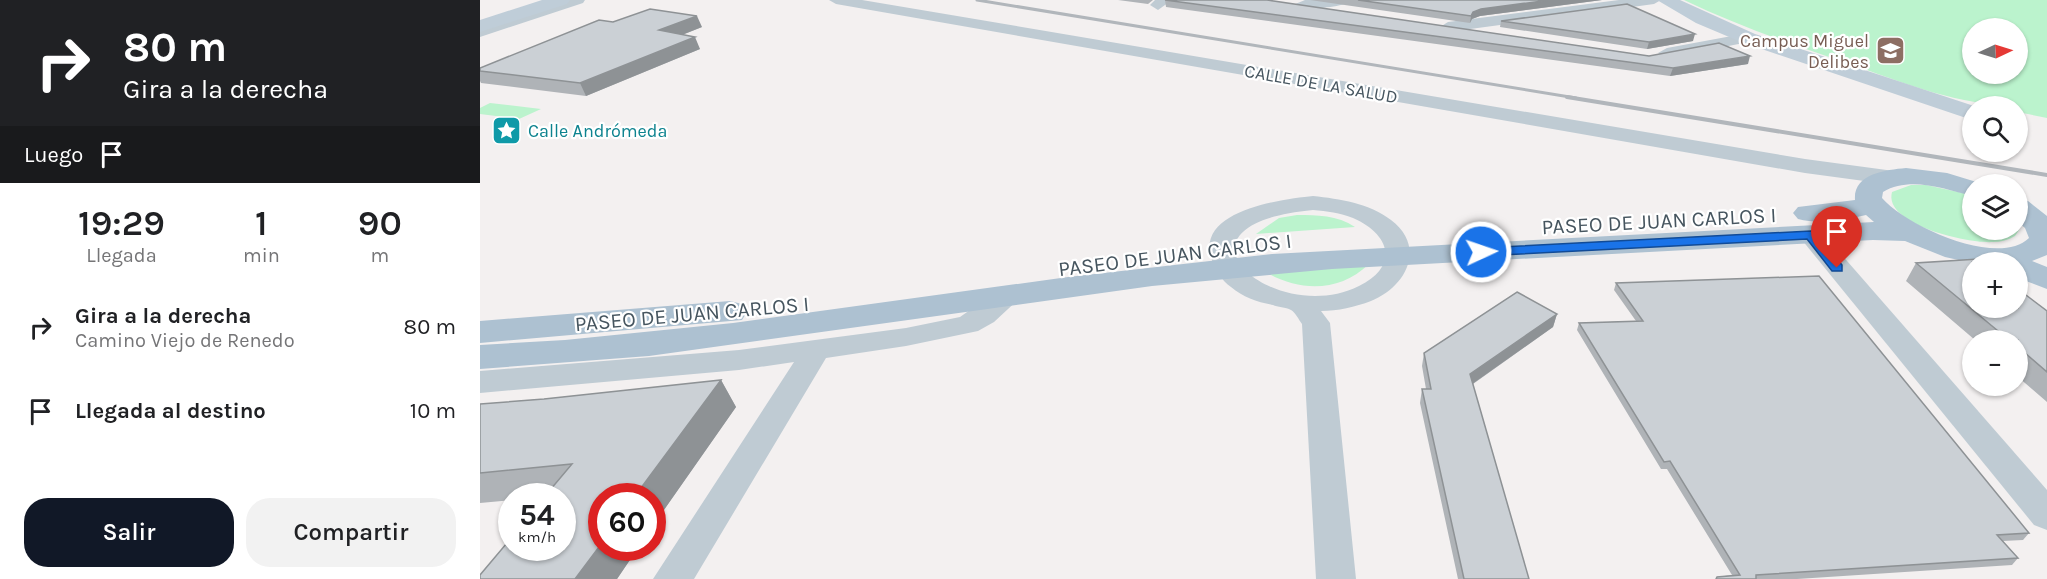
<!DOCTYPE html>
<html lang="es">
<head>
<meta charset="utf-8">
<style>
	:root { --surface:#fff; --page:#f2f2f2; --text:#202124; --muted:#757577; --accent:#111827 }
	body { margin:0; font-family:Karla,sans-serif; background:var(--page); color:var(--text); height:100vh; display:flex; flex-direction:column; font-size:22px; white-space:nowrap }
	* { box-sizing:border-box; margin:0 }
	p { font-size:20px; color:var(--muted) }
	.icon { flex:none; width:33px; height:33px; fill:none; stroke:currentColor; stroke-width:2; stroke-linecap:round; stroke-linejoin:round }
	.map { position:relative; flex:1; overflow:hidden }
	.panel { display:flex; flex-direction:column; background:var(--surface); width:480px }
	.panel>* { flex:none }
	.banner { background:#202124; color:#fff; overflow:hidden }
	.needle { width:39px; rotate:86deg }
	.buttons { position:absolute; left:1482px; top:18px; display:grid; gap:12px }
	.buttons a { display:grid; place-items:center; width:66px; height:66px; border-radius:50%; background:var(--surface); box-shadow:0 2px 4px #0004; font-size:30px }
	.speed { position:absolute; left:18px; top:483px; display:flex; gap:12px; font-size:30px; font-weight:700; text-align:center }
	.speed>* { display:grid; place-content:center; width:78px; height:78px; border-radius:50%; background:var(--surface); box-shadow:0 2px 4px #0004; line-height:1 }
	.speed small { font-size:15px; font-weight:400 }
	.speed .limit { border:9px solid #d22; background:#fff; color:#111 }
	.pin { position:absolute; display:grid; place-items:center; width:51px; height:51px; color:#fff; margin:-62px -26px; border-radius:50% 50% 50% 0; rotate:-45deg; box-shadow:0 0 6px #0007 }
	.pin .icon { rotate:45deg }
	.me { position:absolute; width:66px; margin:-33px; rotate:87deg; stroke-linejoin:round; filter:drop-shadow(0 0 4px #0008) }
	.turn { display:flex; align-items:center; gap:21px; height:126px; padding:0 24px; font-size:27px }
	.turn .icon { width:78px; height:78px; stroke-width:2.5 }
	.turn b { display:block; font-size:42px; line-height:51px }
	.then { display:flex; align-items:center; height:57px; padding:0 24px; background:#0003; gap:12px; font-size:22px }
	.eta { display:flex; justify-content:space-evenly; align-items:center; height:102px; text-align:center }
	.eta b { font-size:36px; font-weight:600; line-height:42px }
	.action { display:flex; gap:12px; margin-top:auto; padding:12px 24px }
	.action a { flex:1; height:69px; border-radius:24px; background:var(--accent); color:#fff; font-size:24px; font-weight:600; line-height:69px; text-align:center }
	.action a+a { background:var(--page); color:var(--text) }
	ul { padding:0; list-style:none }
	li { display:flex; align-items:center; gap:18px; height:84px; padding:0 24px }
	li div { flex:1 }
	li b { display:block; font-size:22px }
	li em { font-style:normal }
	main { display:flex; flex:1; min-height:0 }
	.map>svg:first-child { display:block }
</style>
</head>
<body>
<main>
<section class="panel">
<div class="banner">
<div class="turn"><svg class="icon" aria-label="right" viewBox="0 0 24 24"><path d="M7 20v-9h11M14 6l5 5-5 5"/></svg><div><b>80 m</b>Gira a la derecha</div></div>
<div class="then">Luego<svg class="icon" aria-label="arrive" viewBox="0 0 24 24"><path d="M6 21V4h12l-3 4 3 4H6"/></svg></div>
</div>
<div class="eta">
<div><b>19:29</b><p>Llegada</p></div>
<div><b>1</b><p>min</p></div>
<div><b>90</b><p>m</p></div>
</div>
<ul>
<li><svg class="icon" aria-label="right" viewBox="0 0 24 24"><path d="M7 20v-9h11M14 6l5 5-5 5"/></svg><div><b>Gira a la derecha</b><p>Camino Viejo de Renedo</p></div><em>80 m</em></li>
<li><svg class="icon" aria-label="arrive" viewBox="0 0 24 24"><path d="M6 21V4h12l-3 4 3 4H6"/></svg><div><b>Llegada al destino</b></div><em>10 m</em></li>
</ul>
<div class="action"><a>Salir</a><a>Compartir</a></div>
</section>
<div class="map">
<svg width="1567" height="579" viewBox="0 0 1567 579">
	<rect width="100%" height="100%" fill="#f3f0f0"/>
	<g fill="#bbf3cd" fill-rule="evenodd">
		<path d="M1204,0H1567V118L1538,112V106C1480,106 1424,83 1370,64C1314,45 1258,26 1204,0ZM1492,28H1538V74H1492Z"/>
		<path d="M10,103L61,109L39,119L0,114V108Z"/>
		<path d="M1431,185H1446L1492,195V230H1538V225L1539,230L1535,236C1528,240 1521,242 1513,242C1490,244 1403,225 1412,192Z"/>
		<path d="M817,215C837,215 857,215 875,227L776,234L799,218Z"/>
		<path d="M889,264C860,292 821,292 787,273Z"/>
	</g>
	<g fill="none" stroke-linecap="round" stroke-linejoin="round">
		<g fill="#bfcbd3" fill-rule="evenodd">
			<path d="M83,0H105L103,3L0,37V27Z"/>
			<path d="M349,0H382L1325,159L1414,171L1422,173L1425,178L1422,183L1414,185L1325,173L356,4Z"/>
			<path d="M675,0H692L678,10L670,5Z"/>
			<path d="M825,0H873C867,7 820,12 813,5Z"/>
			<path d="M1139,0H1181L1174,4L968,32L960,27L968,22Z"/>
			<path d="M1268,33L1276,38L1274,41L1187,58L1178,53L1187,48Z"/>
			<path d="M833,196C860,199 889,203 911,220C947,247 926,287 891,301C875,307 858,311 841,311L850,323L876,579H836L822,324C819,320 815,312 811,310C806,307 797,307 793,305C777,302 763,297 751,287C741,280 734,268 731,257C717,210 803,199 833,196ZM833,210C847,211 860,213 873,218C910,234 920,266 879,286C795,328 673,225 833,210Z"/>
			<path d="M1331,228L1340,230L1567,490V530L1554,525L1322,240L1319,235L1322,230Z"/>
			<path d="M527,289L537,291L541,297L514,322L498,331L426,346L346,358L214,579H173L314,362L259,370L0,393V371L259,350L426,328L480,317L517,291Z"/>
		</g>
		<g fill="#bfcdd8" fill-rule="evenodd">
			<path d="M62,0H90L87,4L0,32V20Z"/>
			<path d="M1177,0H1200L1275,34L1494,106L1492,120L1261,42L1216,23Z"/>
		</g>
		<g fill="#adc1d1" fill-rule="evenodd">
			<path d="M1426,168L1467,173L1503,184H1492V196C1464,189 1430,176 1403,192L1402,198C1426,226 1518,268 1549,238L1545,228L1538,222V198L1548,201L1567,216V255L1552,261L1567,267V289L1538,278V262L1492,263L1465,257L1425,241L1393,240L852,269L672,286L169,356L0,369V345L85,340L253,323L588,277L792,254L1394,222L1386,215C1364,220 1340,225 1318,219L1313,213L1318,207L1375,200C1373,174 1405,170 1426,168Z"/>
			<path d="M250,301L262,304L267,312L262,320L0,343V321Z"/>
		</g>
		<path stroke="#b1b6bb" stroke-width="3" d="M497,0L1096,98"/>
		<path stroke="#b1b6bb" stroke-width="4" d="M1087,97L1567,175"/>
	</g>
	<g fill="#afb3b7">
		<path d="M638,0H673L668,4Z"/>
		<path d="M685,0L1169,56L1268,64L1190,76L686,7Z"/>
		<path d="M830,0H1122L1000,16L992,19L990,23Z"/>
		<path d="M1021,21L1213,41L1167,49L1020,27Z"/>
		<path d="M133,22L222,27L202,35L220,49L106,96L1,83L0,81V68Z"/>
		<path d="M1436,263L1567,311V402L1538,377V340H1495L1426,281Z"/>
		<path d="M1136,283L1549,533L1543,540L1523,541L1538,558L1532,565L1317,579H1236L1237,577L1252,575L1187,469H1181L1097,330L1099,323L1156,321L1134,290Z"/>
		<path d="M1077,314L1073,327L993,384L1049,579H978L940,403L942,389H946L942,366L944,353Z"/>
		<path d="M241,380L256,407L172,527V496L122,548H158L137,579H0L82,496H32V500L0,503V404L64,399Z"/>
	</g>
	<g fill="#8e9295">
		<path d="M1070,0H1122L1000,16L992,19L990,23L991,16L993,12L1001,9Z"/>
		<path d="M217,16L222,27L184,42L179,30Z"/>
		<path d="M1215,34L1213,41L1167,49L1169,42Z"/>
		<path d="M215,37L220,49L106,96L100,83Z"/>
		<path d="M1270,56L1268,64L1190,76L1193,68Z"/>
		<path d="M1077,314L1073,327L988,387L990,374Z"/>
		<path d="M241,380L256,407L172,527V496H155Z"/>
		<path d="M122,543V548H158L137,579H95Z"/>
	</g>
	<g fill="#cbd0d5" stroke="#8e9295" stroke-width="1.5">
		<path d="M685,0H787L1169,56L1239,43L1270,56L1193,68Z"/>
		<path d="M878,0H1070L1001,9L993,12L991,16Z"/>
		<path d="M1147,4L1215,34L1169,42L1021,21Z"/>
		<path d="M170,9L217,16L179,30L215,37L100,83L0,71V68L119,20L133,22Z"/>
		<path d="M1499,259L1503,262H1492V308H1538V289L1567,311V372L1538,347V340H1529L1436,263Z"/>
		<path d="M1339,276L1549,533L1517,535L1538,558L1276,575V579H1236L1237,577L1260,575L1190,461L1184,462L1099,323L1163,321L1136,283Z"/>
		<path d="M1037,292L1077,314L990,374L1049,579H984L942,389H951L944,353Z"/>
		<path d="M241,380L155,496H122V543L95,579H0V575L32,537V548H82V496H65L92,464L0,473V404L64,399Z"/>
	</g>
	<path fill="#1a73e8" stroke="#114b97" stroke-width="1.5" d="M1331,231L1335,232L1362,265V271H1352L1327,239L1001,256L995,252L1001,248Z"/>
	<defs>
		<symbol id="university-square" viewBox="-11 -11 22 22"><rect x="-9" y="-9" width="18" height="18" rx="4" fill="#8d6e63" stroke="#fff"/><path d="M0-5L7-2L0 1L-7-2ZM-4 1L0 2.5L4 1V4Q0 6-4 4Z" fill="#fff"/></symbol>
		<symbol id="sight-square" viewBox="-11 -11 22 22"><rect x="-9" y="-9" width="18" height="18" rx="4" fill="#0f9aa8" stroke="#fff"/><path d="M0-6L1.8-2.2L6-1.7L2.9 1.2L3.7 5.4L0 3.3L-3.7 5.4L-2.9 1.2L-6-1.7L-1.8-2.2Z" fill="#fff"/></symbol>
	</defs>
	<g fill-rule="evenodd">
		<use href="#university-square" x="1394" y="34" width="33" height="33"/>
		<use href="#sight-square" x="10" y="114" width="33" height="33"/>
	</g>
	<g text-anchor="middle" stroke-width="4.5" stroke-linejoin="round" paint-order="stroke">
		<g font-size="18" fill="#785e54" stroke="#fff" text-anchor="end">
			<text x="1389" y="47">Campus Miguel<tspan x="1389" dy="21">Delibes</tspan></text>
		</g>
		<g font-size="18" fill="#46555f" stroke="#fff">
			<text transform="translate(841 84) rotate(10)" y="6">CALLE DE LA SALUD</text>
		</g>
		<g font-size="18" fill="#0d838f" stroke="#fff" text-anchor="start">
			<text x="48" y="137">Calle Andrómeda</text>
		</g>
		<g font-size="21" fill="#46555f" stroke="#fff">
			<text transform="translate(1179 221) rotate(-3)" y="7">PASEO DE JUAN CARLOS I</text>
			<text transform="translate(695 255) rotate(-7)" y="7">PASEO DE JUAN CARLOS I</text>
			<text transform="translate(212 314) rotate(-5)" y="7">PASEO DE JUAN CARLOS I</text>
		</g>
	</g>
</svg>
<div class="buttons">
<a><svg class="needle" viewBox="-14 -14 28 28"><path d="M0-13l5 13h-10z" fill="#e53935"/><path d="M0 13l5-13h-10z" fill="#757577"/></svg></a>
<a><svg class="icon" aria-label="search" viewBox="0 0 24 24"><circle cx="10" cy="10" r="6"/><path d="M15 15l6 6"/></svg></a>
<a><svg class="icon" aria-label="layers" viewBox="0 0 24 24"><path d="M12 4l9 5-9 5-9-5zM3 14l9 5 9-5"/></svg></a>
<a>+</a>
<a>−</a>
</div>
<div class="speed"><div>54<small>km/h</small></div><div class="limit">60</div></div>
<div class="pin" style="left:1357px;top:268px;background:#d93025"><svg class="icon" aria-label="arrive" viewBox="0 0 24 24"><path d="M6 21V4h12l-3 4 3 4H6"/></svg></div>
<svg class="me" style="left:1001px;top:252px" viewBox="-20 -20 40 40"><circle r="17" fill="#1a73e8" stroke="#fff" stroke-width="3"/><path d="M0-11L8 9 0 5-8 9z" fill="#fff"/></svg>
</div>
</main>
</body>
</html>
